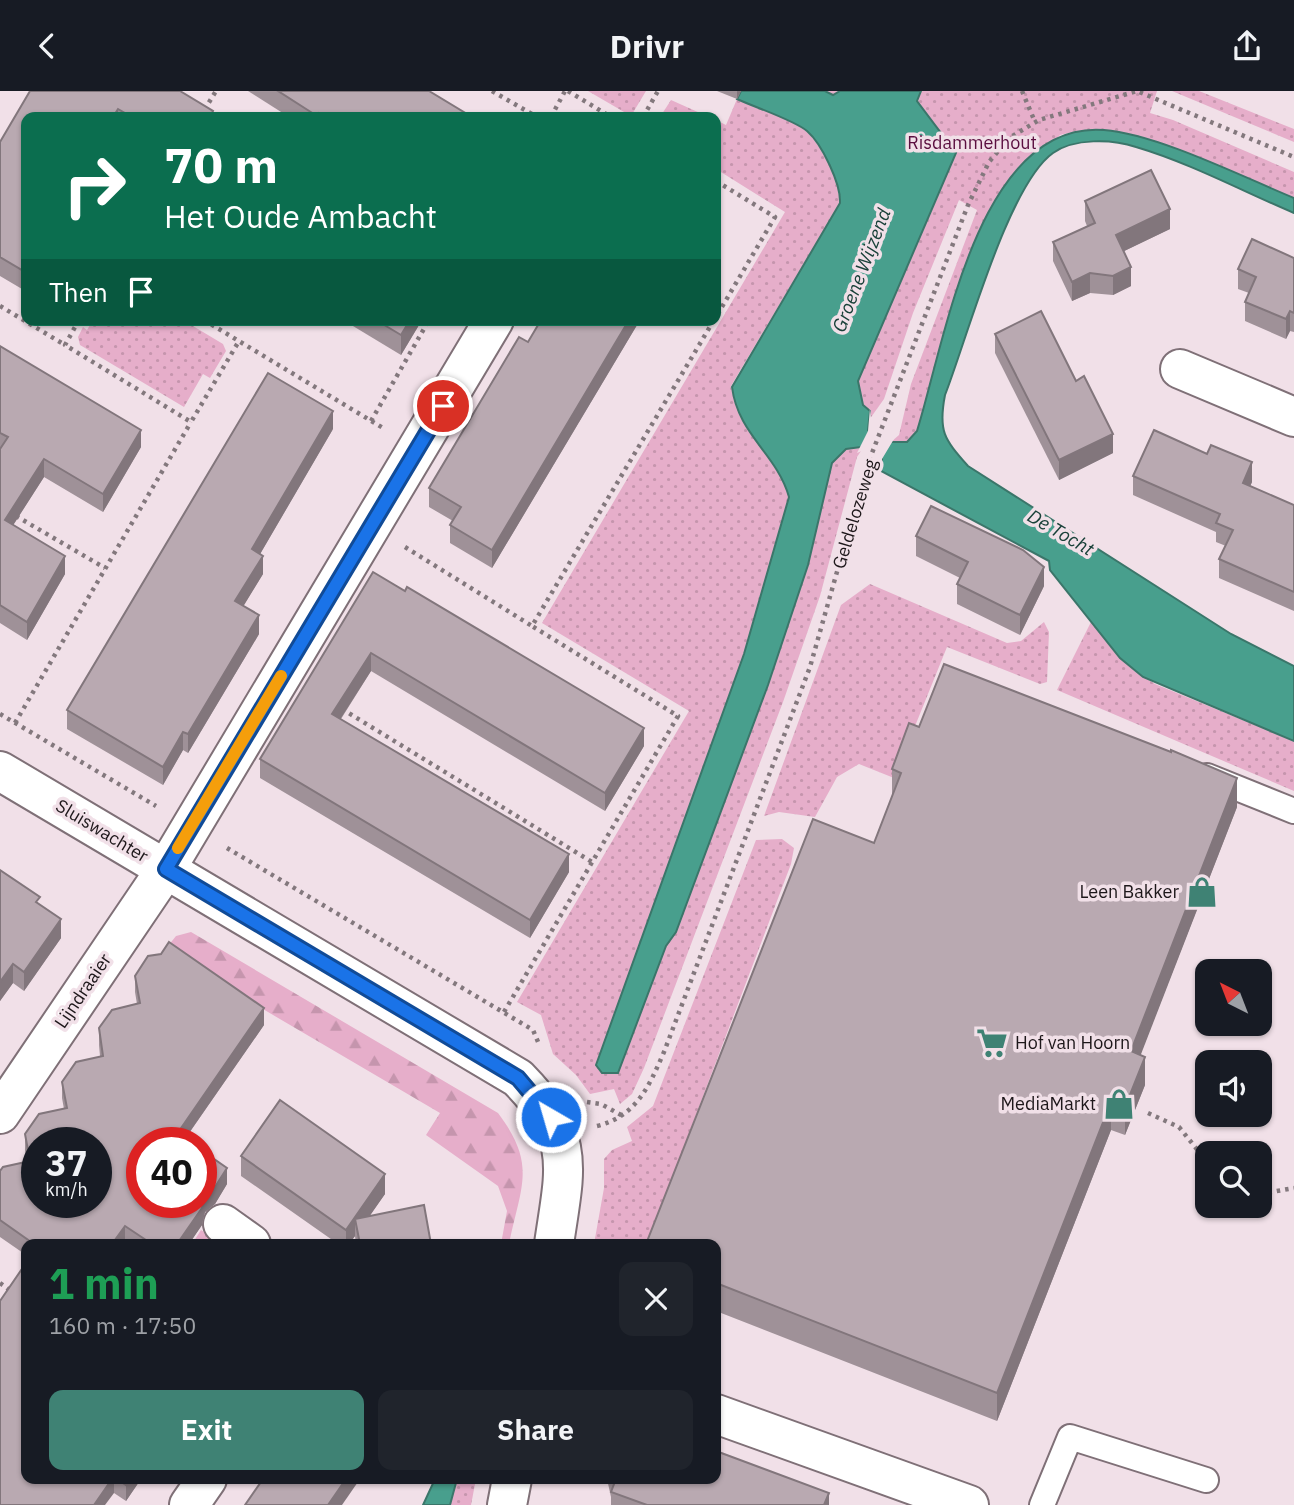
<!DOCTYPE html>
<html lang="en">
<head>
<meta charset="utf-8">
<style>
	:root { --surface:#171b24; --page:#20242c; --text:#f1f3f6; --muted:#9ea1a6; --accent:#3f8274 }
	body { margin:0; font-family:"IBM Plex Sans",sans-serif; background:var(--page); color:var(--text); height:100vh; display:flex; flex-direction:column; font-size:26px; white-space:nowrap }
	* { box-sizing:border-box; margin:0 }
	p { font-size:23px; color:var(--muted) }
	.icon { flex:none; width:38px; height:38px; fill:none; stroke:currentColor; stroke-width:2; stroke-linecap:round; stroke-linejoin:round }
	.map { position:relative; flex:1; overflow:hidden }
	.panel { position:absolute; left:21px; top:1148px; width:700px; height:245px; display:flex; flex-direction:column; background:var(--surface); border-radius:14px; box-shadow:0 2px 5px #0004 }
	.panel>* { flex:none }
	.guide { position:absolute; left:21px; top:21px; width:700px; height:214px; border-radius:14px; box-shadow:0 2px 5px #0004; background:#0b6e4f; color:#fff; overflow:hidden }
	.needle { width:46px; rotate:318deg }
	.tools { position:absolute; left:1195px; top:868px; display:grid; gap:14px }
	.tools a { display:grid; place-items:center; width:77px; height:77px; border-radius:14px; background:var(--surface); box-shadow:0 2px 5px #0004; font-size:35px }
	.speed { position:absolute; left:21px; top:1036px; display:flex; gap:14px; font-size:35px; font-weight:700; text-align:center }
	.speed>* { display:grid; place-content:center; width:91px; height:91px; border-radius:50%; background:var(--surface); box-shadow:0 2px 5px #0004; line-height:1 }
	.speed small { font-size:18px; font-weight:400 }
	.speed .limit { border:10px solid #d22; background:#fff; color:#111 }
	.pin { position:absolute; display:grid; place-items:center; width:60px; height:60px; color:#fff; margin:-30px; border:4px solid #fff; border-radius:50%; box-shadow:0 2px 7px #0007 }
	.me { position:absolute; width:77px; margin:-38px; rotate:322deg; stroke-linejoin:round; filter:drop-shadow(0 0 5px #0008) }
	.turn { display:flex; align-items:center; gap:24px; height:147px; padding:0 28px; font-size:32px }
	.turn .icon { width:91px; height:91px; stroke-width:2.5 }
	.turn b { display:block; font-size:49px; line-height:60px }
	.then { display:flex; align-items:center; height:66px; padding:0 28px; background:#0003; gap:14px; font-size:26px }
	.round { display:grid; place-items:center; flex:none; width:74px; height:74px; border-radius:14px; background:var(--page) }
	.summary { display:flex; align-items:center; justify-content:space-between; height:119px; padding:0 28px }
	h1 { font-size:42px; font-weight:700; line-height:52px; color:#1e9e55 }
	.cta { display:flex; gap:14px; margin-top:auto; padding:14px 28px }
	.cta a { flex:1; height:80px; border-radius:14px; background:var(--accent); color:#fff; font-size:28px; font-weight:700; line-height:80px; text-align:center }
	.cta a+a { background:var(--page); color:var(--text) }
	header { display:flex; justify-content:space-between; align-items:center; height:91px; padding:0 28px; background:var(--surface); font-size:32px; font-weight:700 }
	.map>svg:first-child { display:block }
</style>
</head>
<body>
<header><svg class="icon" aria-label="back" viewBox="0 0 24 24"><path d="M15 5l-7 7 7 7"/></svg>Drivr<svg class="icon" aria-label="share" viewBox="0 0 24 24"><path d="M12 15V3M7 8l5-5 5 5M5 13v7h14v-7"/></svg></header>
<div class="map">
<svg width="1294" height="1414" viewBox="0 0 1294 1414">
	<defs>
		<pattern id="grass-dots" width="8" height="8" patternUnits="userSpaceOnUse" patternTransform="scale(1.75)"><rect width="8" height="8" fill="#e6aeca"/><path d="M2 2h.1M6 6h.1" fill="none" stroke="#c595ad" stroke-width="1.8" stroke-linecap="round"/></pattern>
		<pattern id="forest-firs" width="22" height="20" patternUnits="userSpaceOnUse" patternTransform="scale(1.75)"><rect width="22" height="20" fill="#e6aeca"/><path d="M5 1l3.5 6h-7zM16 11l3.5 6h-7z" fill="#c595ad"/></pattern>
	</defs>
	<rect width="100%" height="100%" fill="#f1e0e8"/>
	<g fill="url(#grass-dots)">
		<path d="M588,0H646L631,25Z"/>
		<path d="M773,0H1157L1150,22L1173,29L1294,81V107C1232,82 1125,24 1060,44L994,115L988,128L957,199L917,340L907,351H891L899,344L911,293L977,119L959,109L913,222L884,308L869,329L870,321L863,314L858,290L942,96Z"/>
		<path d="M1172,0H1199L1294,38V51Z"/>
		<path d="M737,8C754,16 794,29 806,40C821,52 842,94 840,112L731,295C741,347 777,362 789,406L744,563L650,826L618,982L666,855L676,841L768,594L808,474L832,372L846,358L863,357L857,366L820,505L783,611L644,977L632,1003L620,1013L614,998L590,1003L576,984L553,963L541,924L517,911L689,620L542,532L785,121L716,78V29L726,34Z"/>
		<path d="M671,9L709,26H660Z"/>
		<path d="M93,229H183L223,253L226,260L210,287L203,283L184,316L80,254L78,246L83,236L87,239Z"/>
		<path d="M870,493L1007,552L1021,550L1044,531L1049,541L1047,591L1040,593L947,556L894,687L859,673L837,686L815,726L779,721L764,725L841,514Z"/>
		<path d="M1092,529L1120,567L1155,593L1294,650V700L1057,599Z"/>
		<path d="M782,748L794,757L791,773L647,1153H594L604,1097V1068L612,1059L632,1050L627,1036L653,1015L756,749Z"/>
		<path d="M201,1139L222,1153H192Z"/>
		<path d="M457,1388H476L471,1414H450Z"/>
	</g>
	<path fill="url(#forest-firs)" d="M191,841L498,1022C537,1074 521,1094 509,1153H501L507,1120L498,1095L426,1044L440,1022L164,860L176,845Z"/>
	<g fill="#489f8d" stroke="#3b766a" stroke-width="2">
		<path d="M741,0H825L833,4L840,0H921L917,10L956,62L858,290L863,314L870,320L868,339L891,351H907L917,340C945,251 978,29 1104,39C1157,43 1243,86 1294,107V122C1242,100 1190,72 1136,56C1112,48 1074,47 1053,62C1008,94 967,248 945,304C938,340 944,348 968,375L1231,543L1294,575V650L1143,586L1120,567L1050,479L1049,470L881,380L882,368L861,356L846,358L832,372L808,474L768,594L676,841L666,855L618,982H602L596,974L744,563L789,406C777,363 738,344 732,296L840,112C841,93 822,53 807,40C794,29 754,16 737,8Z"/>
		<path d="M435,1388H457L450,1414H423Z"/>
	</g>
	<path fill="#f1e0e8" d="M870,317L872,337L894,348L882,368L881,380L877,379L878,370L862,360L857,362L868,340Z"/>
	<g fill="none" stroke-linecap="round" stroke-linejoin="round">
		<defs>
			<g id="service">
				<path d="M1207,685L1294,720"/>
				<path d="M1042,1414L1070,1346L1206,1389"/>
			</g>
			<g id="minor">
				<path d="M1180,278L1294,326"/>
				<path d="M0,1023L166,778L494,229"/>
				<path d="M223,1133L251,1153"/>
				<path d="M189,1414L207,1388"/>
			</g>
			<g id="tertiary">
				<path d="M0,680L518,987C577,1047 565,1077 554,1153"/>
				<path d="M716,1323L969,1414"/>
				<path d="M507,1414L512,1388"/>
			</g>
		</defs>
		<use href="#service" stroke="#7f7077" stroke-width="28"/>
		<use href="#minor" stroke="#7f7077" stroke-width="42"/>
		<use href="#tertiary" stroke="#7f7077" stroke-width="42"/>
		<g stroke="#83787d" stroke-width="4.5" stroke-dasharray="3.5 5" stroke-linecap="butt">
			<path d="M492,0L537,26"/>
			<path d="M568,0L611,26"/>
			<path d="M1022,0L1035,31"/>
			<path d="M200,26L216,0"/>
			<path d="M551,26L565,0"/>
			<path d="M643,26L658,0"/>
			<path d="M716,90L775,126L716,226"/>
			<path d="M0,215L65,254"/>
			<path d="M79,229L65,254L191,331L239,250"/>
			<path d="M204,229L383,337"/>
			<path d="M371,330L429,229"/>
			<path d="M16,425L105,477"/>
			<path d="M405,456L532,535"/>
			<path d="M342,618L592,771"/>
			<path d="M0,623L156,715"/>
			<path d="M15,632L191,331"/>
			<path d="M227,757L533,939L538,951"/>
			<path d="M504,921L678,625L532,535L714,229"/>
			<path d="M587,1011L601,1013L623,1025"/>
			<path d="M1148,1022L1179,1036L1208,1072"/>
			<path d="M597,1035C637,1025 649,995 664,961L810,576L867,375L968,114L989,71L1009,47L1039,29L1137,0L1294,66"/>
			<path d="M1260,1103L1294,1097"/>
			<path d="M0,1192L11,1200"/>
		</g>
		<use href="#service" stroke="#fff" stroke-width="24"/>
		<use href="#minor" stroke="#fff" stroke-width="38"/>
		<use href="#tertiary" stroke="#fff" stroke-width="38"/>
	</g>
	<g fill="#9f9198">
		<path d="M30,0L213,26H26L22,198L0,185V51Z"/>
		<path d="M248,0H429L472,26H289Z"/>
		<path d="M717,0H741L737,8Z"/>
		<path d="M1085,110L1170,138L1124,160L1131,195L1113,204L1090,202L1072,210L1053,170V151L1087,135L1085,130Z"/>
		<path d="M1294,167V241L1290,240L1286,248L1245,230V211L1249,202L1238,198V178Z"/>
		<path d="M343,229H422L401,264Z"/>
		<path d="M541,229H640L492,477L450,452V434L453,430L429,416V397L528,251Z"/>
		<path d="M995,243L1113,362L1059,389L995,262Z"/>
		<path d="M0,255L141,356L103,421L44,386L13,434L65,483L27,549L0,532Z"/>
		<path d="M333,338L260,463L263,483L243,515L259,543L188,662L183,659L163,694L67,638V619Z"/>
		<path d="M1133,385L1252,391L1250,395L1294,414V520L1219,487V468L1226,455L1216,451V441L1133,404Z"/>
		<path d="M916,445L1044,495L1020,544L957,513V493L960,487L916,465Z"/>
		<path d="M405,500L644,655L605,720L371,580L341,628L569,781L530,847L260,687V668Z"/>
		<path d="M919,636L1237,716L1140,964L1145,994L1125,1044L1111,1039L997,1330L716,1220V1153L892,706V678Z"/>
		<path d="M0,779L40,814L61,847L24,900L13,892L0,910Z"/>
		<path d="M135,885L264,934L185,1048L227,1093L215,1113L205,1121L202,1134L189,1153H128L125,1151L123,1153H26V1164L0,1146V1080L27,1071L25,1060V1043L64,1018L62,1007V991L100,965L99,954V937L137,913L135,901Z"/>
		<path d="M241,1065L385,1103L369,1125L431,1153H356L355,1145L349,1153H338L241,1085Z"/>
		<path d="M26,1388H141L126,1410L114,1402L0,1414Z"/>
		<path d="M607,1388H716L829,1414H611V1406Z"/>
	</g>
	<g fill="#82767c">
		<path d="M737,0H741L737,8Z"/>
		<path d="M118,18V26H113Z"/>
		<path d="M1170,118V138L1116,164V144Z"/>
		<path d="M26,172V191L22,198V179Z"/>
		<path d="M1131,176V195L1113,204V185Z"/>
		<path d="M1090,182V202L1072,210V191Z"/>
		<path d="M1290,220V240L1286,248V228Z"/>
		<path d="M410,229H422L401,264V244Z"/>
		<path d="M629,229H640L492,477V459Z"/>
		<path d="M333,320V338L252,477V458Z"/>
		<path d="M141,339V356L103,421V403Z"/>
		<path d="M1113,343V362L1059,389V369Z"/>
		<path d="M44,368V386L5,447V429Z"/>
		<path d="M1252,371V391L1243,411V392Z"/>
		<path d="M65,465V483L27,549V531Z"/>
		<path d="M263,465V483L235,529V510Z"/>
		<path d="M1044,476V495L1020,544V524Z"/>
		<path d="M259,524V543L188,662V643Z"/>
		<path d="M371,562V580L332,641V623Z"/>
		<path d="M644,637V655L605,720V702Z"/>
		<path d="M183,641V659L163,694V676Z"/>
		<path d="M1237,687V716L1131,989V960Z"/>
		<path d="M569,763V781L530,847V829Z"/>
		<path d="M61,828V847L24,900V881Z"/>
		<path d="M13,873V892L0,910V891Z"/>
		<path d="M264,917V934L182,1052L177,1043Z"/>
		<path d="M1145,966V994L1125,1044V1016Z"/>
		<path d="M1111,1011V1039L997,1330V1302Z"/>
		<path d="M227,1077V1093L215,1113L205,1121L202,1134L189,1153H177L205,1104Z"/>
		<path d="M385,1083V1103L358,1142L355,1128V1145L349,1153H346V1139Z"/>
		<path d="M125,1135V1151L123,1153H112Z"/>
		<path d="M112,1388H114V1402L105,1414H94Z"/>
		<path d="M130,1388H141L126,1410V1394Z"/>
		<path d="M346,1388H360L342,1414H328Z"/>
		<path d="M829,1402V1414H824Z"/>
	</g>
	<g fill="#b9a9b1" stroke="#82767c" stroke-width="2" fill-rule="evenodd">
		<path d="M30,0H180L213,20L210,26H132L118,18L113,26H26V172L22,179L0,166V51Z"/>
		<path d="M278,0H429L472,26H326L319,22L317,25Z"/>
		<path d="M1151,79L1170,118L1116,144L1131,176L1113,185L1090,182L1072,191L1053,151L1095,132L1085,110Z"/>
		<path d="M1252,148L1294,167V222L1290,220L1286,228L1245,211L1256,186L1238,178Z"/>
		<path d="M1041,220L1076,290L1084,285L1113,343L1059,369L995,243Z"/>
		<path d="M376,229H410L401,244Z"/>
		<path d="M541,229H629L492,459L450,434L461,416L429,397L519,246L528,251Z"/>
		<path d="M0,255L141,339L103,403L44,368L5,429L65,465L27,531L0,514V358L8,346L0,342Z"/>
		<path d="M268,282L333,320L252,458L263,465L235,510L259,524L188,643L183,641L163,676L67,619Z"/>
		<path d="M1154,339L1207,363L1211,354L1252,371L1243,392L1294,414V501L1219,468L1233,439L1216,432L1220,423L1133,385Z"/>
		<path d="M931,415L1023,459L1044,476L1020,524L957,493L968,471L916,445Z"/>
		<path d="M373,481L405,500L407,496L644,637L605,702L371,562L332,623L569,763L530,829L260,668Z"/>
		<path d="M944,573L1171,661V659L1237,687L1131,960L1145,966L1125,1016L1111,1011L997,1302L716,1192V1153H646L813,728L874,752L901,682L892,678L909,632L919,636Z"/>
		<path d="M0,779L40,806L36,811L61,828L24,881L13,873L0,891Z"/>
		<path d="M169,851L264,917L177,1043L191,1052H142V1111H201V1059L227,1077L215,1096L205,1104L202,1117L177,1153H152L125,1135L112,1153H34L0,1129V1080L3,1076L30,1070L25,1043L39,1023L67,1017L62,991L76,971L103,965L99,937L112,919L140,912L135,885L148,865L161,863ZM37,1052H96V1111H37Z"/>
		<path d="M280,1009L385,1083L346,1139L241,1065Z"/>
		<path d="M424,1114L431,1153H360L355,1128Z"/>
		<path d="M26,1172V1388H112L94,1414H0V1210Z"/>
		<path d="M716,1360L829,1402L824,1414H647L611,1401L616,1388H716Z"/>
		<path d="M117,1388H130L126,1394Z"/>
		<path d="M263,1388H346L328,1414H245Z"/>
	</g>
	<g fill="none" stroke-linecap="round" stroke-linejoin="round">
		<defs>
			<path id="route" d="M443,315L166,778L518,987L551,1026"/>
		</defs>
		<use href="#route" stroke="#114b97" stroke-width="18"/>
		<use href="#route" stroke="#1a73e8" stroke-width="12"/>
		<path stroke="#f59e0b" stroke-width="12" d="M178,757L281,585"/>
	</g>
	<defs>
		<symbol id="shop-bare" viewBox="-9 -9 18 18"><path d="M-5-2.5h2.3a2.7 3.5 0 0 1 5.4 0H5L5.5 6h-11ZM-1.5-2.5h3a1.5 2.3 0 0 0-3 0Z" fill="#3f8274" stroke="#f1e0e8" stroke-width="2.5" paint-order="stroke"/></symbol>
		<symbol id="supermarket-bare" viewBox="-9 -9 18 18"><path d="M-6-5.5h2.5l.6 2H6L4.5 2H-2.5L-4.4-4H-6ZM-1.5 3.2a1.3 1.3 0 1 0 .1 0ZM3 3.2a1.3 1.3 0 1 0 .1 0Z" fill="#3f8274" stroke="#f1e0e8" stroke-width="2.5" paint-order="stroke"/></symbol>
	</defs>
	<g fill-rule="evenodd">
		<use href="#shop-bare" x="1180" y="779" width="44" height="44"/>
		<use href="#supermarket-bare" x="970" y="930" width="44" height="44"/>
		<use href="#shop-bare" x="1097" y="991" width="44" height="44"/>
	</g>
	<g text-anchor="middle" stroke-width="7" stroke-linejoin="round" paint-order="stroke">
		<g font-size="18" fill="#5b0f40" stroke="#f1e0e8">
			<text x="972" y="58">Risdammerhout</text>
		</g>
		<g font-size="18" fill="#1d171a" stroke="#f1e0e8">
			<text transform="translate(855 423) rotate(-73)" y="6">Geldelozeweg</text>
			<text transform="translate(102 740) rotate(31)" y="6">Sluiswachter</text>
			<text transform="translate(83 900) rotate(-56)" y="6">Lijndraaier</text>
		</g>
		<g font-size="18" fill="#1d171a" stroke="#f1e0e8" text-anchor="end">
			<text x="1179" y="807">Leen Bakker</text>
			<text x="1015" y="958" text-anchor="start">Hof van Hoorn</text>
			<text x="1096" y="1019">MediaMarkt</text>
		</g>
		<g font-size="19" font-style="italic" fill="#194139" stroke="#f1e0e8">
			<text transform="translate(861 179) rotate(-69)" y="7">Groene Wijzend</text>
			<text transform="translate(1061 441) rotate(30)" y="7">De Tocht</text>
		</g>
	</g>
</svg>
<div class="tools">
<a><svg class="needle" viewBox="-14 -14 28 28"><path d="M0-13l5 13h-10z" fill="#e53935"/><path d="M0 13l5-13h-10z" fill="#9ea1a6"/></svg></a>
<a><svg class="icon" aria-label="sound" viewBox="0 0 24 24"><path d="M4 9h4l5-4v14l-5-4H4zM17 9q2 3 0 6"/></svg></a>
<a><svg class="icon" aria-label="search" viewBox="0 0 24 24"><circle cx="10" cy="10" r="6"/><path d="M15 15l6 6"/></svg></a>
</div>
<div class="speed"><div>37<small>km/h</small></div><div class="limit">40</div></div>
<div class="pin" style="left:443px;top:315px;background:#d93025"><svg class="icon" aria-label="arrive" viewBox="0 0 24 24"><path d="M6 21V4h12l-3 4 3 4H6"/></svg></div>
<svg class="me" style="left:551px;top:1026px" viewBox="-20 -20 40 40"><circle r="17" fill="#1a73e8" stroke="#fff" stroke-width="3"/><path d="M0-11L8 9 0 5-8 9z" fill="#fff"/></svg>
<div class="guide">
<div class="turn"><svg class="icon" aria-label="right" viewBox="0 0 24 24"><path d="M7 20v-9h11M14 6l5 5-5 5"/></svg><div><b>70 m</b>Het Oude Ambacht</div></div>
<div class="then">Then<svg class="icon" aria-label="arrive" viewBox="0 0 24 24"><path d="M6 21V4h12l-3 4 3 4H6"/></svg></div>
</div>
<section class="panel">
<div class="summary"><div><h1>1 min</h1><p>160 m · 17:50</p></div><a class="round"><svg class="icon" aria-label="close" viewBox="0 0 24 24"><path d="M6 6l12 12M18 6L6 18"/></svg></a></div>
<div class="cta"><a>Exit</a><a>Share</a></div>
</section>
</div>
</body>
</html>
